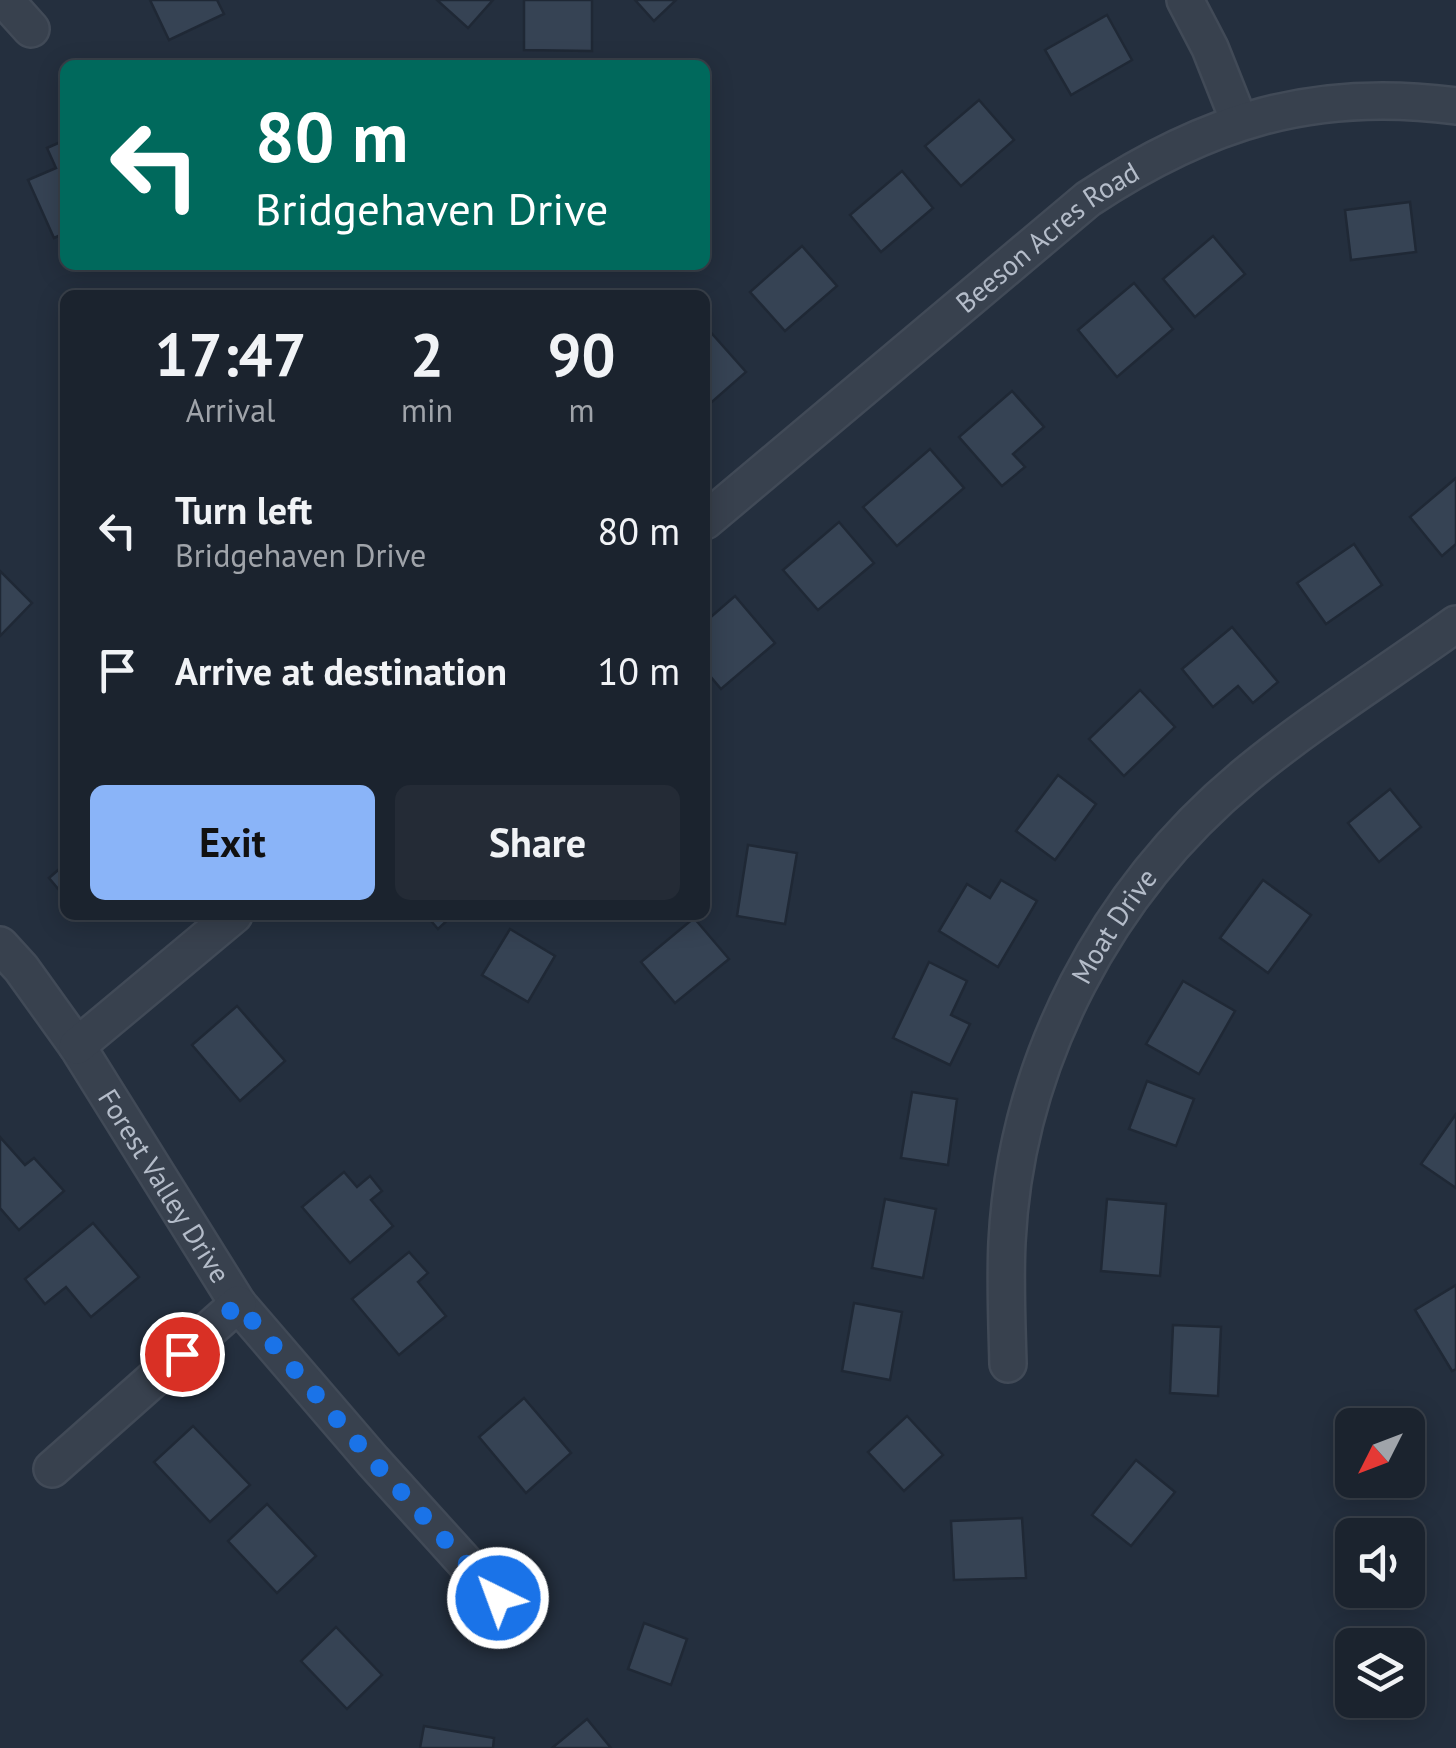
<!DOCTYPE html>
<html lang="en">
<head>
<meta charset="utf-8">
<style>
	:root { --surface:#1b232e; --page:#242b36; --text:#f1f3f6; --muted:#a0a4aa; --line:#39404a; --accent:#8ab4f8 }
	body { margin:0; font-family:"PT Sans",sans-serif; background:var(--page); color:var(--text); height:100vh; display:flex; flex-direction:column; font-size:38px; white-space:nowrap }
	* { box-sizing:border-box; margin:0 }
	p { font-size:32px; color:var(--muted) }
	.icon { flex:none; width:55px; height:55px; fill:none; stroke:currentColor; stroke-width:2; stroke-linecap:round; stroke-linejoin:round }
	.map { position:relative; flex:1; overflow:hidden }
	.side { position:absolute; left:60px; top:290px; width:650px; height:630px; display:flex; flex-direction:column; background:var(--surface); border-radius:15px; box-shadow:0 5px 25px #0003,0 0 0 2px var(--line) }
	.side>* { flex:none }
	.banner { position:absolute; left:60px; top:60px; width:650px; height:210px; border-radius:15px; box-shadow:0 5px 25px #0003,0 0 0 2px var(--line); background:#00695c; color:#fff; overflow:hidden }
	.needle { width:65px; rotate:228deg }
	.controls { position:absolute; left:1335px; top:1408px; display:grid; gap:20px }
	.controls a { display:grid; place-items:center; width:90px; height:90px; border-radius:15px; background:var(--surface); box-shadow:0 5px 25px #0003,0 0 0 2px var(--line); font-size:50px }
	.pin { position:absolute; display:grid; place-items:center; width:85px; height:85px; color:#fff; margin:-42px; border:5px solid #fff; border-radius:50%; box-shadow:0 2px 10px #0007 }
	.me { position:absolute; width:110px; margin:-55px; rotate:318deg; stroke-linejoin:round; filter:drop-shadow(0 0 8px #0008) }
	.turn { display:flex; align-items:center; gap:35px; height:210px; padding:0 30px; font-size:45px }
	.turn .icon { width:130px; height:130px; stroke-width:2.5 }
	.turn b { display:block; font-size:70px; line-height:85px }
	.eta { display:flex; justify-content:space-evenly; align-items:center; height:170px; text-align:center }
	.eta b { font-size:60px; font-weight:700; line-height:70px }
	.action { display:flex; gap:20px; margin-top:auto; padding:20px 30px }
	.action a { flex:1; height:115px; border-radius:15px; background:var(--accent); color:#111; font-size:40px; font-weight:700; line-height:115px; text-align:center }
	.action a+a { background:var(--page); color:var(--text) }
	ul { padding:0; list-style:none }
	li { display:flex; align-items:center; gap:30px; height:140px; padding:0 30px }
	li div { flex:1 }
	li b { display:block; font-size:38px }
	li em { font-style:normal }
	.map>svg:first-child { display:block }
</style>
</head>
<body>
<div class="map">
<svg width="1456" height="1748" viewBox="0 0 1456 1748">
	<rect width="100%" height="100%" fill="#242f3e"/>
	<g fill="#364354" stroke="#1f2835" stroke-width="2.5">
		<path d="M150,0H217L224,14L169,40Z"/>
		<path d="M437,0H493L468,28Z"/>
		<path d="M524,0H592V51L524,50Z"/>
		<path d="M635,0H676L654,21Z"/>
		<path d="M1107,15L1132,60L1071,95L1045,50Z"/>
		<path d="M979,100L1014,140L961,186L925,146Z"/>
		<path d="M65,140V233L54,238L28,180L56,168L47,148Z"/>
		<path d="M902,171L933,208L881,252L850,215Z"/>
		<path d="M1410,202L1416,252L1351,260L1345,210Z"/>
		<path d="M1213,236L1245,274L1195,317L1163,279Z"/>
		<path d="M802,246L837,286L785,331L750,292Z"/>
		<path d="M1134,283L1173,329L1117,377L1078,330Z"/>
		<path d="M706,327L746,372L705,408V328Z"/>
		<path d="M1012,391L1044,427L1013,454L1025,467L1002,486L959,437Z"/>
		<path d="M930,449L964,488L897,546L863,507Z"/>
		<path d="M1456,478V544L1442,556L1410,517Z"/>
		<path d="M839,522L874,563L818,610L783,570Z"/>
		<path d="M1354,544L1382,585L1326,624L1297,583Z"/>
		<path d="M0,571L32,603L0,636Z"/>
		<path d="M735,596L775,643L721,689L705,670V622Z"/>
		<path d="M1232,627L1278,682L1253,703L1238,686L1213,707L1182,669Z"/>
		<path d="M1140,690L1175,727L1124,776L1089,739Z"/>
		<path d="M1058,775L1096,804L1055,860L1016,831Z"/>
		<path d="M1390,789L1421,827L1379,862L1348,823Z"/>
		<path d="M748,845L797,853L785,924L737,916Z"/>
		<path d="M65,864V897L49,878Z"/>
		<path d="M1001,880L1037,901L998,967L939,931L967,884L990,898Z"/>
		<path d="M1263,880L1311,915L1268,973L1220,938Z"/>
		<path d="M426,915H453L438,929Z"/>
		<path d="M694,918L729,959L675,1003L641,962Z"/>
		<path d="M510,929L555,956L528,1002L482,975Z"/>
		<path d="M929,962L967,981L951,1015L970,1024L950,1065L893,1038Z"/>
		<path d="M1183,981L1235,1011L1199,1074L1146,1044Z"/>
		<path d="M237,1006L285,1061L240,1101L192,1045Z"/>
		<path d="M1147,1081L1194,1099L1176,1146L1129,1129Z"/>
		<path d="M912,1092L957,1099L948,1165L901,1158Z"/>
		<path d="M1456,1114V1188L1421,1164Z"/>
		<path d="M0,1137L25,1165L34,1158L64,1191L19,1230L0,1208Z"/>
		<path d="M344,1172L357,1187L370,1176L382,1191L371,1200L393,1226L350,1263L302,1207Z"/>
		<path d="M885,1199L936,1209L923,1278L872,1268Z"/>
		<path d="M1107,1199L1166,1204L1160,1276L1101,1271Z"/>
		<path d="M93,1223L139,1277L91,1317L66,1287L45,1304L25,1279Z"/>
		<path d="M409,1252L428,1273L418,1282L446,1316L399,1355L352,1299Z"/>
		<path d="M1456,1285V1369L1452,1371L1415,1310Z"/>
		<path d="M854,1303L902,1312L890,1380L842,1371Z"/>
		<path d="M1173,1325L1221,1327L1218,1396L1170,1393Z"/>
		<path d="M524,1398L571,1453L526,1493L479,1437Z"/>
		<path d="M907,1416L943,1455L904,1491L868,1452Z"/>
		<path d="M193,1426L250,1485L210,1522L154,1462Z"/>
		<path d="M1136,1460L1175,1492L1131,1546L1092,1515Z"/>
		<path d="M267,1504L316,1556L277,1593L228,1541Z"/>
		<path d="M1022,1518L1026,1578L954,1580L951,1521Z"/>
		<path d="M644,1623L687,1639L671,1685L628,1669Z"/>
		<path d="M336,1627L382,1675L347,1709L301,1661Z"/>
		<path d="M587,1719L611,1748H552Z"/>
		<path d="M424,1726L494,1738L493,1748H420Z"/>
	</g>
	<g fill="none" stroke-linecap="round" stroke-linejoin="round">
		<defs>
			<g id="minor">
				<path d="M5,0L31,29"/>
				<path d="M1185,0L1210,48L1239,121"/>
				<path id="s1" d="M705,521L1088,199C1206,121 1314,87 1456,106"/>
				<path id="s2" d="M0,945L21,968L77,1046L238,1304L373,1461L498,1599"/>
				<path d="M77,1046L234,915"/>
				<path id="s3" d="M1008,1364C1007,1324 1005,1283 1007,1242C1016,1061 1107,890 1246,775C1310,722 1388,673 1456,624"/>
				<path d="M52,1469L238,1304"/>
			</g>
		</defs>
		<use href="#minor" stroke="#414a57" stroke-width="40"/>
		<use href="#minor" stroke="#38414e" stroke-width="35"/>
	</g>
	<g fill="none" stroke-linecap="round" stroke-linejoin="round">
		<path stroke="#1a73e8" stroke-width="18" stroke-dasharray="0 32.4" d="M182,1354L238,1304L373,1461L498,1598"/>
	</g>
	<g text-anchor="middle" stroke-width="10" stroke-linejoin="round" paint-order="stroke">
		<g font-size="28" fill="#b4bcc9" stroke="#1d2633">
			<text dy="10" stroke="none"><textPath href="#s1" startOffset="445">Beeson Acres Road</textPath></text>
			<text dy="10" stroke="none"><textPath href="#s3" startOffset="460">Moat Drive</textPath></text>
			<text dy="10" stroke="none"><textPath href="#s2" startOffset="292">Forest Valley Drive</textPath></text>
		</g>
	</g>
</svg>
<div class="controls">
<a><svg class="needle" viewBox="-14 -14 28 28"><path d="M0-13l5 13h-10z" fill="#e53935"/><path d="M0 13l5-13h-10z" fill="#a0a4aa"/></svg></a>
<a><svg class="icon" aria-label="sound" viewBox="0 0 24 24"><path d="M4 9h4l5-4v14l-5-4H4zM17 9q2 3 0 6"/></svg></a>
<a><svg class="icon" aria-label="layers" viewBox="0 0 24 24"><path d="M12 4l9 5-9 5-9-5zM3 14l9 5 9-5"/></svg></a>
</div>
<div class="pin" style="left:182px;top:1354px;background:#d93025"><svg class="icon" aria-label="arrive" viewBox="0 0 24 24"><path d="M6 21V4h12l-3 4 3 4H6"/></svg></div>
<svg class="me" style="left:498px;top:1598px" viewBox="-20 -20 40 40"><circle r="17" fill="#1a73e8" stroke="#fff" stroke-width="3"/><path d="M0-11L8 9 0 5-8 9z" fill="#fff"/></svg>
<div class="banner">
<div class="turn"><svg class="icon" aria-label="left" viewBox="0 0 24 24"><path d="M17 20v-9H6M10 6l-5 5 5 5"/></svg><div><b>80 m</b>Bridgehaven Drive</div></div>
</div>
<section class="side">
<div class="eta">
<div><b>17:47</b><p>Arrival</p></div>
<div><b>2</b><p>min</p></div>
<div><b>90</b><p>m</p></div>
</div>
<ul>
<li><svg class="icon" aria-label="left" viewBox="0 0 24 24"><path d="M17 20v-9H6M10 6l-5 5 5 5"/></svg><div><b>Turn left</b><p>Bridgehaven Drive</p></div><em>80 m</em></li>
<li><svg class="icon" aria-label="arrive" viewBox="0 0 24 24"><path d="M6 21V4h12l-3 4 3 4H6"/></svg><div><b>Arrive at destination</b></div><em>10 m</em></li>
</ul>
<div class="action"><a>Exit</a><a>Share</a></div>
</section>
</div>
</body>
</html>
